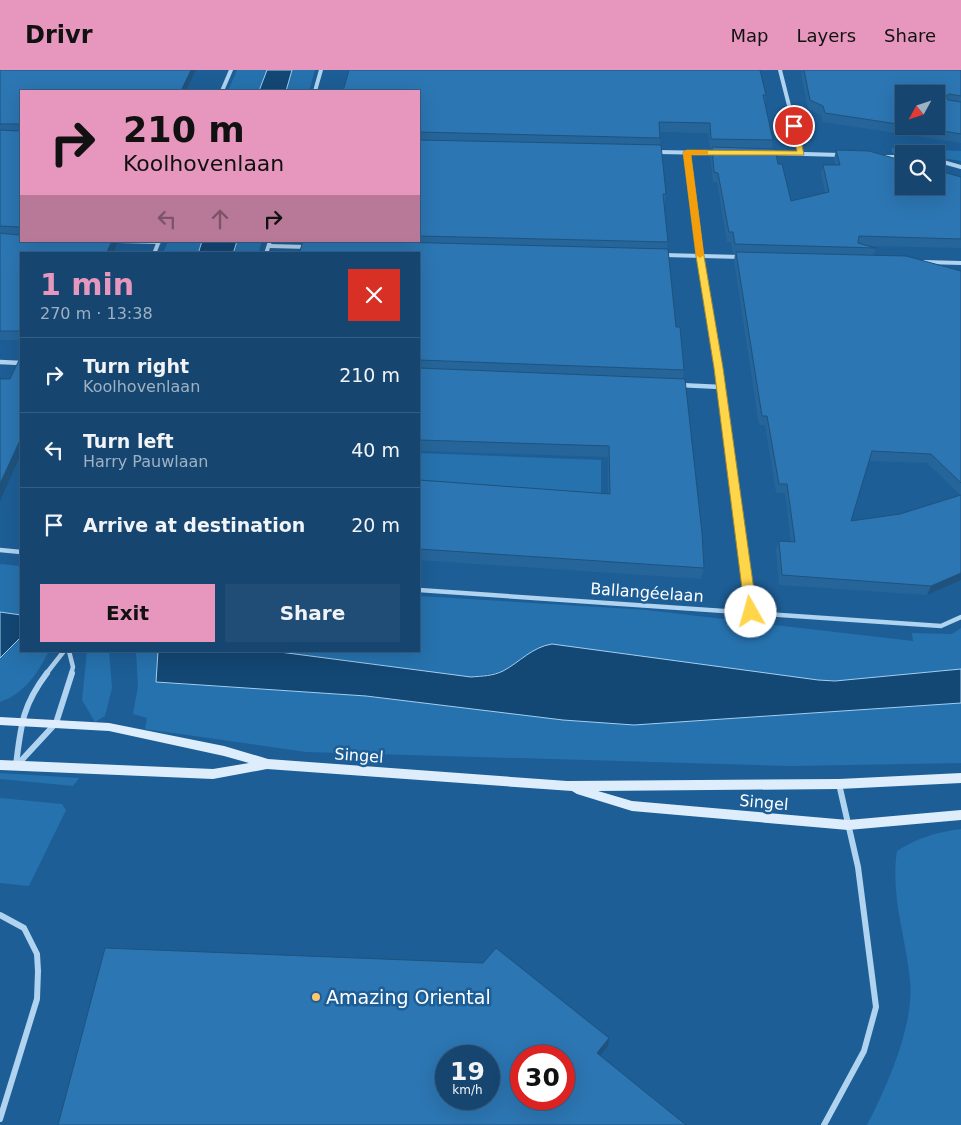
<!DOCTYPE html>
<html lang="en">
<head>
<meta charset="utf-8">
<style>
	:root { --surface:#164670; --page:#1f4d75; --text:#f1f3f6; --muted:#9eb1c3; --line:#355e83; --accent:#e797bd }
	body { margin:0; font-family:"DejaVu Sans",sans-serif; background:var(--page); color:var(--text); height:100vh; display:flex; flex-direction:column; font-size:19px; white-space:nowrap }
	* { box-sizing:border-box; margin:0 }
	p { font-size:16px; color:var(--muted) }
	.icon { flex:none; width:28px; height:28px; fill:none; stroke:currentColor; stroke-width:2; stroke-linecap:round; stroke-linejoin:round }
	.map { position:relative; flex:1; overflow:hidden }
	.panel { position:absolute; left:20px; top:182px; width:400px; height:400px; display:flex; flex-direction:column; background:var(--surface); border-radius:0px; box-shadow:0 5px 20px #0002,0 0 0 1px var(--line) }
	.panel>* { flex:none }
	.top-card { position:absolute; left:20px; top:20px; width:400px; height:152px; border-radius:0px; box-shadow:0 5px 20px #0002,0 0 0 1px var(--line); background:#e797bd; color:#111; overflow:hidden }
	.needle { width:32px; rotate:230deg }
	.tools { position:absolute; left:895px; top:15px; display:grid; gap:10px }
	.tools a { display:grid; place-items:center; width:50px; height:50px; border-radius:0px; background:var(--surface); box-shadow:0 5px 20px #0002,0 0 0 1px var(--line); font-size:25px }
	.speed { position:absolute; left:435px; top:975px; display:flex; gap:10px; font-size:25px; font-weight:700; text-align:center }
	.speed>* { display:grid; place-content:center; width:65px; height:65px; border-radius:50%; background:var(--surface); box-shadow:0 5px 20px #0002,0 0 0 1px var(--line); line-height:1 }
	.speed small { font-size:12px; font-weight:400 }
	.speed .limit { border:8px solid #d22; background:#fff; color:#111 }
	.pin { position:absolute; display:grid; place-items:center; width:42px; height:42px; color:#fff; margin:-21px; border:2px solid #fff; border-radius:50%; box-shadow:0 1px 5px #0007 }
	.me { position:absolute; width:55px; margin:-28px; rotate:353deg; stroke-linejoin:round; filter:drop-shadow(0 0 4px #0008) }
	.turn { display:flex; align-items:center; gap:18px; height:105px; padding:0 20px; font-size:22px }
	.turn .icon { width:65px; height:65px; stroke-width:2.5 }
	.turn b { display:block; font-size:35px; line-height:42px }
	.lanes { display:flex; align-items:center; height:48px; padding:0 20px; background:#0003; justify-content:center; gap:25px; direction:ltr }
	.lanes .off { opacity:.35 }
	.round { display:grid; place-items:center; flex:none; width:52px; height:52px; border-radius:0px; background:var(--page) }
	.summary { display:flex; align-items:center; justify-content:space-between; height:85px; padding:0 20px }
	h1 { font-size:30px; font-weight:700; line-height:38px; color:var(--accent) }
	.action { display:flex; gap:10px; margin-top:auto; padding:10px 20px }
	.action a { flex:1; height:58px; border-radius:0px; background:var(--accent); color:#111; font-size:20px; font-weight:700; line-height:58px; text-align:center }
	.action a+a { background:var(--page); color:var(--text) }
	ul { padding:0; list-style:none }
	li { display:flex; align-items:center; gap:15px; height:75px; padding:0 20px; border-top:1px solid var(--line) }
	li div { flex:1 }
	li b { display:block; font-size:19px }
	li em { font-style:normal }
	header { display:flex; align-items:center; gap:30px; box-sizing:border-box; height:70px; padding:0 25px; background:var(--accent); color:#111 }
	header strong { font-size:24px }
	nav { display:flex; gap:28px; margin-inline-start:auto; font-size:18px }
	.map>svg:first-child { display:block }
</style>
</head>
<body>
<header>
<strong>Drivr</strong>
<nav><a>Map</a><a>Layers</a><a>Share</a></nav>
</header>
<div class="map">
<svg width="961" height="1055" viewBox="0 0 961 1055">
	<rect width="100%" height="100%" fill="#1d5e96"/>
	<g fill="#2672ae">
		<path d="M237,0H267L259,21H228Z"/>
		<path d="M292,0H315L309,21H286Z"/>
		<path d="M892,78L961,81V91L936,87V84L892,83Z"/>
		<path d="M168,171H202L198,184H163Z"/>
		<path d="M237,171H262L258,184H233Z"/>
		<path d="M419,383L601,390V429L419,420Z"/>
		<path d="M0,494L21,496V545L0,542Z"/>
		<path d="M419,526L647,540L913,571L912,563L952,564L961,558V599L835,611L516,593L501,602L471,607L272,581H419Z"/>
		<path d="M21,567V581H49C38,603 24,624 0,632V588Z"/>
		<path d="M87,581H109L112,618L105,646L95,652L82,630Z"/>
		<path d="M136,581H158L156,612L161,613L366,626L563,650L816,642L961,633V693L791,696L306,682L145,659L147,648L133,644L138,616Z"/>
		<path d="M0,703L79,708L73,716L0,709Z"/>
		<path d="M0,728L62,734L66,740L29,816L0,813Z"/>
		<path d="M961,759V1055H867C887,1017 915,953 910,910C906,868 890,824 897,781C917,768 937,762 961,759Z"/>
	</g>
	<g fill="#134774" stroke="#a3cff1">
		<path d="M267,0H292L286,21H259Z"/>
		<path d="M202,171H237L233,184H198Z"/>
		<path d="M0,542L21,545V567L0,588Z"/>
		<path d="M552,574L818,610L835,611L961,599V633L634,655L563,650L366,626L156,612L158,581H272L471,607C482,606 493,606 503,601C520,592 532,577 552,574Z"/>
	</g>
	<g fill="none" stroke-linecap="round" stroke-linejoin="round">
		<g stroke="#b0d3ef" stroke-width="4">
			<path d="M780,0L801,83"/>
			<path d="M222,21L231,0"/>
			<path d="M315,21L321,0"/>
			<path d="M657,82L716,83"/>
			<path d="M687,82L700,186L712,261"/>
			<path d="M769,83L841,85"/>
			<path d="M884,87H904"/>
			<path d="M936,90L961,97"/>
			<path d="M119,171L159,172"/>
			<path d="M269,176L308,177"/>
			<path d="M154,184L159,171"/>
			<path d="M266,184L270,171"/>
			<path d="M664,185L741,187"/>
			<path d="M924,192L961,193"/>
		</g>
		<g stroke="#b0d3ef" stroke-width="4.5">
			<path d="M712,260L751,542"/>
			<path d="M0,292L21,293"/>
			<path d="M679,315L721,317"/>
			<path d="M0,480L21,482"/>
			<path d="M419,520L941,556L961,547"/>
			<path d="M69,581L73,597L71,604"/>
			<path d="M46,604L64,581"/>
		</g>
		<g stroke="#b0d3ef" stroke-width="6">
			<path d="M18,694L56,653L72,603"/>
			<path d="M16,695C21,655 22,636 47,603"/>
			<path d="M0,845L24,858L37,884L38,901L37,929L0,1049"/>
			<path d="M824,1055L864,981L876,937L858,797L839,714"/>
		</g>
		<path fill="#ddedfb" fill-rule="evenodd" d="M0,647L109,653L224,676L268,689L567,711L839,709L961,703V713L839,719L598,721L632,731L848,750L961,740V750L848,760L632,741L577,724L572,721L267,699L213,709L0,700V690L213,699L249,693L224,686L109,661L0,655Z"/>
	</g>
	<g fill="#26659a" fill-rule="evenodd">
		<path d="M0,0H196L186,21H21V171L117,174L113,184H21V270H0Z"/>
		<path d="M802,0H961V73L823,52L821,45L808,39L801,4ZM904,24L936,56H904Z"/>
		<path d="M419,21L766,25L765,33L773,70L772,79L778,94L791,131L825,123L821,104L823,95H836L834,89L836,80L961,107V178L868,176L876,178L874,185L961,201V510L927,525L779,515L776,480L779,471L791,472L785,423H776L765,355H759L734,191L735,184H733L731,172H727L717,112H713L710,86L712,79H710L708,63L660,62V75L666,124L665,134H664L668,172L667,179L676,257L684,300L683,308L704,498L701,509L419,490V410L608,424V387L419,381V184L303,171H419ZM869,391L927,393L960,425L900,444L851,451Z"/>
	</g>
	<g fill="#1f537d">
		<path d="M191,0H196L186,21H181Z"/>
		<path d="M112,171H116L117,174L113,184H106Z"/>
		<path d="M21,368V384L0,431V414Z"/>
		<path d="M961,503V510L927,525L931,516Z"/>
		<path d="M609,968L608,976L596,991L597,983Z"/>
	</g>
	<g fill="#2c76b3" stroke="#1f537d" fill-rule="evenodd">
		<path d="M0,0H191L181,21H21V56L19,54H0Z"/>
		<path d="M349,0H760L766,25H763L773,70L711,69L710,53L659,52L660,68L419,62V21H343Z"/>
		<path d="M804,0H961V26L949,24L946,26L948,30L961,32V64L913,56H936V24H904V55L825,43L823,36L810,30Z"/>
		<path d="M21,58V160L19,157L0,156V60L18,61Z"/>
		<path d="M419,70L661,75L666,124H663L668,172L419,166Z"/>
		<path d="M712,77L775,79L778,94H782L791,131L829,122L823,95H840L836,80L869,81L904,91V116H936V100L961,107V169L859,166L858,173L876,178L735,174L733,162H729L718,103L714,102Z"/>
		<path d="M21,161V171H112L106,184H21V261H0V163L18,165Z"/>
		<path d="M303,171H357L668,179L676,257H680L684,300L419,290V184H299Z"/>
		<path d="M736,182L906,186L961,201V413L931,384L872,381L851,451L900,444L961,425V503L931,516L782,505L779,471L795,472L787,414H779L767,346H762Z"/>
		<path d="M21,286V368L0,414V309H10Z"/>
		<path d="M419,298L685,309L702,463L704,498L419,479V410L610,424L609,376L419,370Z"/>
		<path d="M105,878L483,893L496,878L609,968L597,983L686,1055H58ZM446,986H489V1029H446ZM521,986H564V1029H521Z"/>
	</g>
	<path fill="#ffd54a" stroke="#a68a30" d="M794,53L798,56L804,85H691L704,186L723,298L757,542L751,546L745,542L714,298L696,186L683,82L687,80L797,81L790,56Z"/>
	<path fill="#f59e0b" d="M705,80L708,81V84L691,85L704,185L700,188L696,185L683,82L687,80Z"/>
	<circle fill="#ffc66e" stroke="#1d5e96" stroke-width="2" cx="316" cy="927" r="5"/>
	<g text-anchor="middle" stroke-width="5" stroke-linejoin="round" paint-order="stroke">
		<g font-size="16" fill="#fff" stroke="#1d5e96">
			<text transform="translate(647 522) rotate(4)" y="6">Ballangéelaan</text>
			<text transform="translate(359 685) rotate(4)" y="6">Singel</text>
			<text transform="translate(764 732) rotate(5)" y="6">Singel</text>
		</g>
		<g font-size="19" fill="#fff" stroke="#1d5e96" text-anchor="start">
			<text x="326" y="934">Amazing Oriental</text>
		</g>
	</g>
</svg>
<div class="tools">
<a><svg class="needle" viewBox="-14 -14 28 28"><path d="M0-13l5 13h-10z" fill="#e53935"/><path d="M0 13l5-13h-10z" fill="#9eb1c3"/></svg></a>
<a><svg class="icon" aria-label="search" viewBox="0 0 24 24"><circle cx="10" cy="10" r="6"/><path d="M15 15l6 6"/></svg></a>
</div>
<div class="speed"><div>19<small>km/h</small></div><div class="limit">30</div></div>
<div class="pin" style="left:794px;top:56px;background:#d93025"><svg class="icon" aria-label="arrive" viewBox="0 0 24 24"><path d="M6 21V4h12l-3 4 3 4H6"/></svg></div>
<svg class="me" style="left:751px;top:542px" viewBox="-20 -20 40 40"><circle r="19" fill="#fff"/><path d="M0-13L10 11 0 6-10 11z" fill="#ffd54a"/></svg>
<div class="top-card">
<div class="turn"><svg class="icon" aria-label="right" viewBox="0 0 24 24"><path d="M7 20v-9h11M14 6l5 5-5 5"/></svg><div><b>210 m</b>Koolhovenlaan</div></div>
<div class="lanes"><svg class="icon off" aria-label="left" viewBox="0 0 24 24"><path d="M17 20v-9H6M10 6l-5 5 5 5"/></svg><svg class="icon off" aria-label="ahead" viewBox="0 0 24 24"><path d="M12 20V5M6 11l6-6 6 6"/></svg><svg class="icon" aria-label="right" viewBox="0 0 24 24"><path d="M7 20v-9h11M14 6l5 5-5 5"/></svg></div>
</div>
<section class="panel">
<div class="summary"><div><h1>1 min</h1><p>270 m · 13:38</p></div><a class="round" style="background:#d93025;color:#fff"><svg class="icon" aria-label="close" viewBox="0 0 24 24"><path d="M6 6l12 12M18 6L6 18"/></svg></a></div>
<ul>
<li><svg class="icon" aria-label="right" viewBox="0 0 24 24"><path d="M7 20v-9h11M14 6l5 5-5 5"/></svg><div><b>Turn right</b><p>Koolhovenlaan</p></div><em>210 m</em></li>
<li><svg class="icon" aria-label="left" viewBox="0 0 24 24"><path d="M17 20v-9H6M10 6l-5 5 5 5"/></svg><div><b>Turn left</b><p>Harry Pauwlaan</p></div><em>40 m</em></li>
<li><svg class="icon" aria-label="arrive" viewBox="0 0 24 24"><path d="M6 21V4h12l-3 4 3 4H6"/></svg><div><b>Arrive at destination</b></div><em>20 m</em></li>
</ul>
<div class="action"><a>Exit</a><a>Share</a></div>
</section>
</div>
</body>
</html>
